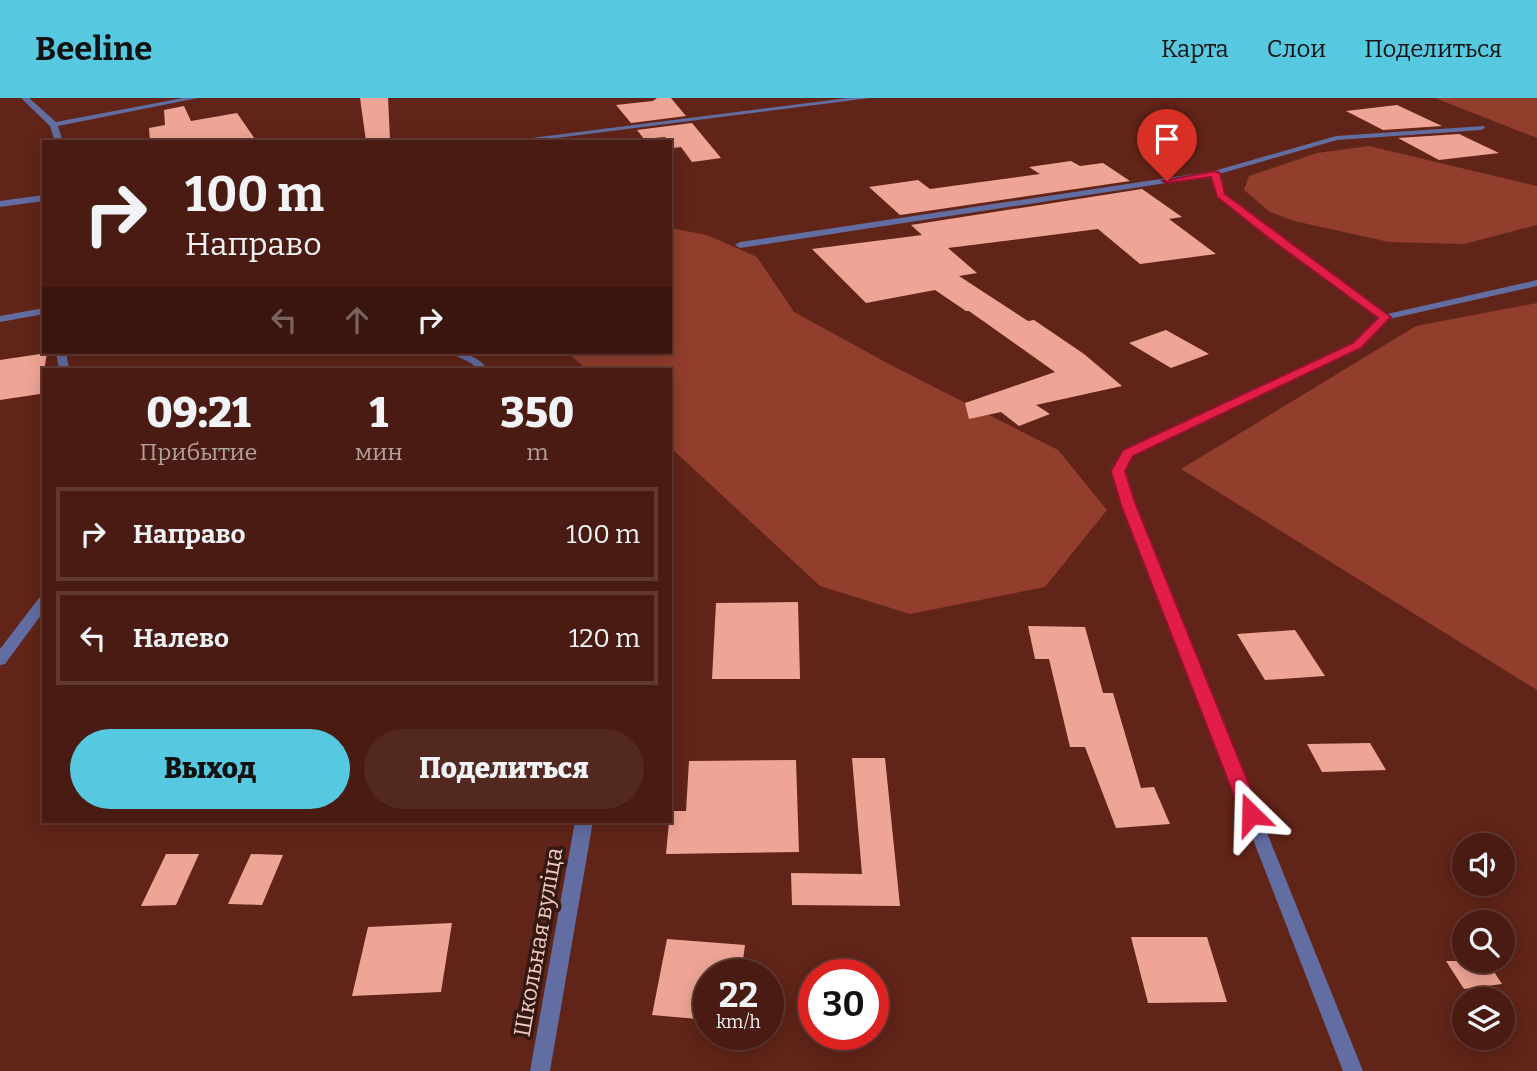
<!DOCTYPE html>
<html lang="ru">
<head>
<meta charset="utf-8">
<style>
	:root { --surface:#491b12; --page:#532820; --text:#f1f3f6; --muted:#b1a19f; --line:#613932; --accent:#56c9e1 }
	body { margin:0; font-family:Bitter,serif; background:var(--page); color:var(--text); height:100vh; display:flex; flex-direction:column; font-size:26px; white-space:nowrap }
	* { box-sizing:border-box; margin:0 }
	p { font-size:23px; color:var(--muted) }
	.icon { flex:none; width:38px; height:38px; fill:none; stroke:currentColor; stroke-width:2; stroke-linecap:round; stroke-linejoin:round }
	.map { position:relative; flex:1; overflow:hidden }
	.sheet { position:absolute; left:42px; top:270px; width:630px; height:455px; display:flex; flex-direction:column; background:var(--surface); border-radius:0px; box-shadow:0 4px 18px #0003,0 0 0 2px var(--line) }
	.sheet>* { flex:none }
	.guide { position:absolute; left:42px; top:42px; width:630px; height:214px; border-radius:0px; box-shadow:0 4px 18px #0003,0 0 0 2px var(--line); background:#491b12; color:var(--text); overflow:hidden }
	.fabs { position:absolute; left:1452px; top:735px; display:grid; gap:14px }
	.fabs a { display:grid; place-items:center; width:63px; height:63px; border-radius:50%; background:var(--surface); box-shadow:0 4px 18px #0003,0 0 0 2px var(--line); font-size:35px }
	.speed { position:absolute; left:693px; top:861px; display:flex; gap:14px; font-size:35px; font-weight:700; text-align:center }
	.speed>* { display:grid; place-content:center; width:91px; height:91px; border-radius:50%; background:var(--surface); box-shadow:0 4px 18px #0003,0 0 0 2px var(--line); line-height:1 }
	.speed small { font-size:18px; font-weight:400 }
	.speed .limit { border:10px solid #d22; background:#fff; color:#111 }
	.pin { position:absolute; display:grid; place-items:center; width:60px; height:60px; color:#fff; margin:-72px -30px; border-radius:50% 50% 50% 0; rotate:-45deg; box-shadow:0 0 7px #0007 }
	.pin .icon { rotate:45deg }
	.me { position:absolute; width:77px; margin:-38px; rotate:338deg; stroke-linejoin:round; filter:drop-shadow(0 0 5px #0008) }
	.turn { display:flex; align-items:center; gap:24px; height:147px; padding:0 28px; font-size:32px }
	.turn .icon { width:91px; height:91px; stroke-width:2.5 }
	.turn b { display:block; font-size:49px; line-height:60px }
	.lanes { display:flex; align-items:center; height:66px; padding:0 28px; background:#0003; justify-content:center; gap:35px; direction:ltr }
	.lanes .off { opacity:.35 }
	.eta { display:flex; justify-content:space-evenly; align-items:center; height:119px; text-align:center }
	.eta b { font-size:42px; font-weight:800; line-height:49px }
	.cta { display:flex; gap:14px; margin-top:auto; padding:14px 28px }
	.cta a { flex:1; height:80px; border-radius:42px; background:var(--accent); color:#111; font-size:28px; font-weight:800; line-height:80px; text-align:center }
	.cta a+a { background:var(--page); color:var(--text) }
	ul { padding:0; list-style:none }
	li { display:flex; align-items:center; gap:21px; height:94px; margin:0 14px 10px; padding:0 14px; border:4px solid var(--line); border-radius:0px }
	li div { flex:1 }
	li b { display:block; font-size:26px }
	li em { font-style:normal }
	header { display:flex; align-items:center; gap:42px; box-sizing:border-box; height:98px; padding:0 35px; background:var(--accent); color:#111 }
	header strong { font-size:33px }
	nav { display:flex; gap:38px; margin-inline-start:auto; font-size:24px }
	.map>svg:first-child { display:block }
</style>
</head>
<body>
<header>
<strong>Beeline</strong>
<nav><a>Карта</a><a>Слои</a><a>Поделиться</a></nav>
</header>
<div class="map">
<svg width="1537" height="973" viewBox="0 0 1537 973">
	<rect width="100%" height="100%" fill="#612418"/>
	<g fill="#923e2d">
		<path d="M1435,0H1537V40Z"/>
		<path d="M1369,48L1537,88V127L1464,146L1389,144L1294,123L1270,114L1244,92L1249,78L1317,55Z"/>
		<path d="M670,130L707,137L757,159L794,214L887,265L1058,352L1107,412L1045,489L910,516L820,488L670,349V271H586L567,254H670Z"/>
		<path d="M1537,205V592L1181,371L1416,228Z"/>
	</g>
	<g fill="#efa595">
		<path d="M360,0H388L390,41L366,43Z"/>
		<path d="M657,0H671L686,18L631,25L616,7L653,3Z"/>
		<path d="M1397,7L1442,28L1383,32L1346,13Z"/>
		<path d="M184,8L191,23L237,15L257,44H150L149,30L165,27L164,12Z"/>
		<path d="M692,25L721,60L692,64L681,49L673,50L665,39L644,41L637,32Z"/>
		<path d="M1459,36L1499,55L1439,62L1398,40Z"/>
		<path d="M1071,63L1080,68L1103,65L1130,83L900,117L869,89L918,82L930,91L1040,76L1029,69Z"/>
		<path d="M1142,91L1182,119L1169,121L1216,156L1140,166L1098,131L948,150L977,175L959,178L1028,223L1034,222L1084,256L1122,288L1036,307L1050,316L1019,328L1001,314L969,321L965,305L1055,274L969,213H966L935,192L866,205L812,151L922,137L911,127Z"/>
		<path d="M1166,232L1209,256L1171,270L1129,245Z"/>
		<path d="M47,255L40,296L0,302V262Z"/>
		<path d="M798,504L800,581H712L716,505Z"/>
		<path d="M1028,528L1085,529L1103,595H1113L1141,690L1154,689L1170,726L1116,730L1085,649H1070L1049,561H1035Z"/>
		<path d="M1295,532L1325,578L1265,582L1237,536Z"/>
		<path d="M1370,645L1386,672L1322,674L1307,646Z"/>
		<path d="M852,660H885L900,808L792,807L791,775L862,776Z"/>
		<path d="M796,662L799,754L666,756L670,713H686L689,663Z"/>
		<path d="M166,756H199L176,807L141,808Z"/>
		<path d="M251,756L283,757L262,807L228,806Z"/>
		<path d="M452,825L441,894L352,898L368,829Z"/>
		<path d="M1131,839H1207L1227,904L1148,905Z"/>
		<path d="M667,841L745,847L741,877H709V922L652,917Z"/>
		<path d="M1446,863H1487L1502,886L1464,891Z"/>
	</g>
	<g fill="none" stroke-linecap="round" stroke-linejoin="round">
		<g fill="#626ea2" fill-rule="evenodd">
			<path d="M21,0H29L56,24L183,0H198L58,28L63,44H55L50,28Z"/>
			<path d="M848,0H870L525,44H500Z"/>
			<path d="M1484,28L1485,30L1481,32L1337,42L1219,76L1224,96L1276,137L1387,216L1537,182V188L1389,221L1361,249L1133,357L1124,373L1135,407L1363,973H1343L1123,407L1112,373L1124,352L1353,245L1379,219L1270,141L1217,99L1212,78L740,150L735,147L740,144L1214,73L1336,38Z"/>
			<path d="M44,97V103L0,109V103Z"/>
			<path d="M44,210V216L0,224V218Z"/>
			<path d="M56,254H66L69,271H59Z"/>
			<path d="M448,254C465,254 477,258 488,271H477L471,265Z"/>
			<path d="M44,498V513L5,566L0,567V551L39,500Z"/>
			<path d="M575,723H593L550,973H530Z"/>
		</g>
	</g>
	<path fill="#e11d48" stroke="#92132f" stroke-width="2" d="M1215,73L1220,75L1225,96L1391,219L1361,250L1133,358L1125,373L1136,407L1261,716L1258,721L1251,723L1244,721L1241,716L1121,407L1111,373L1123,352L1353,245L1378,220L1270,141L1217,99L1211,79L1167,85L1163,83Z"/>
	<g text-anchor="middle" stroke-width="7" stroke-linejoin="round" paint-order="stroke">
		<g font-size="23" fill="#f0c9c0" stroke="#341812">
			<text transform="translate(538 844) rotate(-80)" y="8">Школьная вуліца</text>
		</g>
	</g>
</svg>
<div class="fabs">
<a><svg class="icon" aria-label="sound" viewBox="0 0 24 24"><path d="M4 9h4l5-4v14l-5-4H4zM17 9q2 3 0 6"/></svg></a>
<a><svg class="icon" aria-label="search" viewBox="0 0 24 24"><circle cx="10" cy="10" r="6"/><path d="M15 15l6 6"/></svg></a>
<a><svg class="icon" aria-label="layers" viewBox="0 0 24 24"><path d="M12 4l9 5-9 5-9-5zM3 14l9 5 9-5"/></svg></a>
</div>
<div class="speed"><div>22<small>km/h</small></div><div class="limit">30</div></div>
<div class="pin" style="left:1167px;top:83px;background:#d93025"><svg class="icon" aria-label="arrive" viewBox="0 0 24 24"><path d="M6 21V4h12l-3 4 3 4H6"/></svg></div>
<svg class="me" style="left:1251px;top:716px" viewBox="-20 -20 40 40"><path d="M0-17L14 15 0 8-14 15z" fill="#e11d48" stroke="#fff" stroke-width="4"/></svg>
<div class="guide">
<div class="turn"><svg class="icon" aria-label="right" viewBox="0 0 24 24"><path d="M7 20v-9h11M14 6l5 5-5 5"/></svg><div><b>100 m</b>Направо</div></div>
<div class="lanes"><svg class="icon off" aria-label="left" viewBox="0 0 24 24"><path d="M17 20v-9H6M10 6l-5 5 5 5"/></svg><svg class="icon off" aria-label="ahead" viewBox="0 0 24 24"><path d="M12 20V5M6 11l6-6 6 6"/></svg><svg class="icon" aria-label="right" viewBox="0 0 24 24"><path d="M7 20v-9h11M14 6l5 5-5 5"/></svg></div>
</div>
<section class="sheet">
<div class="eta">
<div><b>09:21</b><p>Прибытие</p></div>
<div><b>1</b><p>мин</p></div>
<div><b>350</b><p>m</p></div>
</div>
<ul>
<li><svg class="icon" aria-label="right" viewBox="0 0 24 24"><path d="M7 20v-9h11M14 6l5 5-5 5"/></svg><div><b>Направо</b></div><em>100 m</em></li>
<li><svg class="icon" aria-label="left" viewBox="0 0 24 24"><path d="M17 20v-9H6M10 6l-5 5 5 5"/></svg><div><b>Налево</b></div><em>120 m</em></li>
</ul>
<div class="cta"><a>Выход</a><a>Поделиться</a></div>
</section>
</div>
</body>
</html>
